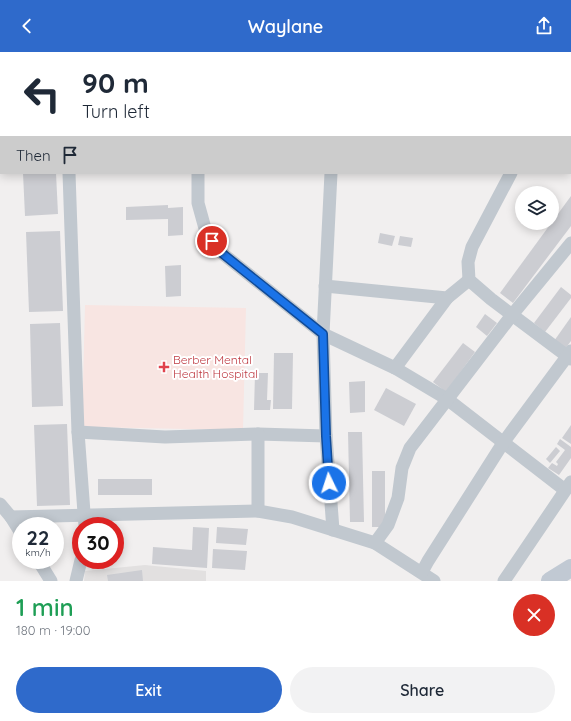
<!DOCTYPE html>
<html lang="en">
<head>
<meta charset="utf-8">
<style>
	:root { --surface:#fff; --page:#f2f2f3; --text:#1f2937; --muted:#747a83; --accent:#2f6acb }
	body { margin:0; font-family:Quicksand,sans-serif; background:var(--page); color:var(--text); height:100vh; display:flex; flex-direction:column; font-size:15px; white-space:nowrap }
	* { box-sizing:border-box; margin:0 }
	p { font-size:13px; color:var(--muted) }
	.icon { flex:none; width:22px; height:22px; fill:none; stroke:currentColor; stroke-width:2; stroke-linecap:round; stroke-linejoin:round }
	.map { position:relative; height:529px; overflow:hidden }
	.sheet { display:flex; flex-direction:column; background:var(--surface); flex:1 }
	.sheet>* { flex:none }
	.hud { position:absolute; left:0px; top:0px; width:571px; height:122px; box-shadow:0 2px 10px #0003; background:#fff; color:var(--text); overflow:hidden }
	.tools { position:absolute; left:515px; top:134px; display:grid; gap:8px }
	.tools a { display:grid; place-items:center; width:44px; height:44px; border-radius:50%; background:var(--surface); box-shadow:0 2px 10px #0003; font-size:20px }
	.speed { position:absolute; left:12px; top:465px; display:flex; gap:8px; font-size:20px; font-weight:700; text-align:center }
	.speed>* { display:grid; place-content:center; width:52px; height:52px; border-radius:50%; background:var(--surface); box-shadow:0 2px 10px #0003; line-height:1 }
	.speed small { font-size:10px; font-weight:400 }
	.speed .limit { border:6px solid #d22; background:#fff; color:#111 }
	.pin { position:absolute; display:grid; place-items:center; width:34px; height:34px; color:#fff; margin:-17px; border:2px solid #fff; border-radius:50%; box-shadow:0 1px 4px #0007 }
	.me { position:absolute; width:44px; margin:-22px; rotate:356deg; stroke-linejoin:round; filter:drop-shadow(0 0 3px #0008) }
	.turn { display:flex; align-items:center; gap:14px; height:84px; padding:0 16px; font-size:18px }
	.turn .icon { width:52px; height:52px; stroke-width:2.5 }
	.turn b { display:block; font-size:28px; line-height:34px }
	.then { display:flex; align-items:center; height:38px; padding:0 16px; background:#0003; gap:8px; font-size:15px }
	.round { display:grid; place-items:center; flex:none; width:42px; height:42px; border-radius:21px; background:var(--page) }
	.overview { display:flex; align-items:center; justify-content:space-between; height:68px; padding:0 16px }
	h1 { font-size:24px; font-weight:600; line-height:30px; color:#1e9e55 }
	.primary-button { display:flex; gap:8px; margin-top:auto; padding:8px 16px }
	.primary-button a { flex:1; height:46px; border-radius:24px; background:var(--accent); color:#fff; font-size:16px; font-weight:600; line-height:46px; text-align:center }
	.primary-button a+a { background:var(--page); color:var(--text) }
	header { display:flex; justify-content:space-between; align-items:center; height:52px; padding:0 16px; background:var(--accent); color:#fff; font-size:18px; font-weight:600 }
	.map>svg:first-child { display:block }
</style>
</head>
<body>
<header><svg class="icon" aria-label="back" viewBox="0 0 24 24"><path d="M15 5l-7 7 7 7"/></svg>Waylane<svg class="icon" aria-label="share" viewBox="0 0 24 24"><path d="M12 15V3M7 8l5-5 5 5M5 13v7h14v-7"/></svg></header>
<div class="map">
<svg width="571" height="529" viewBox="0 0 571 529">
	<rect width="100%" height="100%" fill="#f1efef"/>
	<path fill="#e2e0e0" d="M145,513L206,519V529H84L85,519Z"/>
	<g fill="#f8e5e2">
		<rect x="53" y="0" width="316" height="1"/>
		<path d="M85,253L246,256L243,378L82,375Z"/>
	</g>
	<g fill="#cccdd2">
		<path d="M23,121H56L58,162L25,164Z"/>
		<path d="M571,144V174L513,251L500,241Z"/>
		<path d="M168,153V156L183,155V183L168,184V167L126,168V155Z"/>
		<path d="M60,179L63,259L29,260L26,180Z"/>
		<path d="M380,181L395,184L392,194L378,191Z"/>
		<path d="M400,184L413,186L411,195L398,193Z"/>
		<path d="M181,213V244L166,245L165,214Z"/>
		<path d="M561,235L571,243V246L545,280L534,271Z"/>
		<path d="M485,262L497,271L487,284L476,275Z"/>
		<path d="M571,265V289L565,297L554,289Z"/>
		<path d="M60,271L63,354L32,355L30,272Z"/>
		<path d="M463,291L475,300L446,340L433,330Z"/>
		<path d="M274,301H293L292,357H273Z"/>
		<path d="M255,321H268L267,348H271L270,358H254Z"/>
		<path d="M365,329V360L350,361L349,330Z"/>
		<path d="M386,336L416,352L404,374L374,358Z"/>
		<path d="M67,372L70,453L37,454L34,373Z"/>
		<path d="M571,373V392L562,386Z"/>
		<path d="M348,380H362L364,470H350Z"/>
		<path d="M560,387L571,395V406L559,423L548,416L552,411L557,414L558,412L556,410L565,398L557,392Z"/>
		<path d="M556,395L560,399L550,411L546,407Z"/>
		<rect x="372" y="419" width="13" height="56"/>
		<rect x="98" y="427" width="54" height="16"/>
		<path d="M193,475L209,476L207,516L152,512L153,495L192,498Z"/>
		<path d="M217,475L248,477L246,493L216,491Z"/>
		<path d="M213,497L247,499L245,518L212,516Z"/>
		<path d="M142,518L143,529H108L107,523Z"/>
	</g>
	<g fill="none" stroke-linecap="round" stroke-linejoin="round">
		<g stroke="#c1c8cf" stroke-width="13">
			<path d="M46,0V1"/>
			<path d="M382,0V1"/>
			<path d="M487,1V0"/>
			<path d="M0,59L1,60"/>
			<path d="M570,101H571"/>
			<path d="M570,115H571"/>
			<path d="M69,121L78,380L85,474"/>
			<path d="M198,121V151L206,180L218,198L323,282L395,316L447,347L565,438"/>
			<path d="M331,121L323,282L326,384L333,478"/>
			<path d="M511,121L472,195L468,210L469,228L491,247L571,307"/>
			<path d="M325,234L447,246L469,228"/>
			<path d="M395,316L447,246"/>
			<path d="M78,380L165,385L258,382L326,384"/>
			<path d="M0,452L11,465L21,481"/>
			<path d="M258,459V382"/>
			<path d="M11,465L258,459L292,465L375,491L434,529"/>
			<path d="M375,491L388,473L398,446L402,416L410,396L512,263L571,191"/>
			<path d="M38,508L51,529"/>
			<path d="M422,520L428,509L503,391L571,299"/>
			<path d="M76,529L81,508"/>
			<path d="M504,529L571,430"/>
		</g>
		<path stroke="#c1c9d3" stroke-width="18" d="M550,529L571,516"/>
	</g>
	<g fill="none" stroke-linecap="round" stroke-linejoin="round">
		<defs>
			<path id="route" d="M212,189L218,198L323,282L326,384L329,431"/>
		</defs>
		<use href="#route" stroke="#114b97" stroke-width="10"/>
		<use href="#route" stroke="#1a73e8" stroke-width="7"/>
	</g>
	<path fill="#e0444e" stroke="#fff" stroke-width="1.5" d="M162 309h4v4h4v4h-4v4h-4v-4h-4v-4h4z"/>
	<g text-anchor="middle" stroke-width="4" stroke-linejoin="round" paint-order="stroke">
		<g font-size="12" fill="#be3a42" stroke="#fff" text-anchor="start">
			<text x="173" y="312">Berber Mental<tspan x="173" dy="14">Health Hospital</tspan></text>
		</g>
	</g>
</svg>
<div class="tools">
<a><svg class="icon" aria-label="layers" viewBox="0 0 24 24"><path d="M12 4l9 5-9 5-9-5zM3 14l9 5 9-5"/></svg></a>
</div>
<div class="speed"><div>22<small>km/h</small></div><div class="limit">30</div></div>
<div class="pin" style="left:212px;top:189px;background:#d93025"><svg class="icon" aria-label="arrive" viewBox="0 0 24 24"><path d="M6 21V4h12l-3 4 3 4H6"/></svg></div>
<svg class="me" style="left:329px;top:431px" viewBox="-20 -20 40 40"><circle r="17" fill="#1a73e8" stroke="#fff" stroke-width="3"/><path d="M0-11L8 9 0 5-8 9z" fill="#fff"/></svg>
<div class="hud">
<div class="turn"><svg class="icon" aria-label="left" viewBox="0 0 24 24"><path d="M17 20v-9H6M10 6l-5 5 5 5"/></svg><div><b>90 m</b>Turn left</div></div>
<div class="then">Then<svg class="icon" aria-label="arrive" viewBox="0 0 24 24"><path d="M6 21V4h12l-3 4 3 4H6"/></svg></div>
</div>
</div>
<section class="sheet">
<div class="overview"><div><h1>1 min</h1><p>180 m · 19:00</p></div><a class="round" style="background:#d93025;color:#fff"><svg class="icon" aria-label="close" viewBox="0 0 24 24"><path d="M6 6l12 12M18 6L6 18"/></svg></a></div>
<div class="primary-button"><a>Exit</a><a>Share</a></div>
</section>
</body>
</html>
